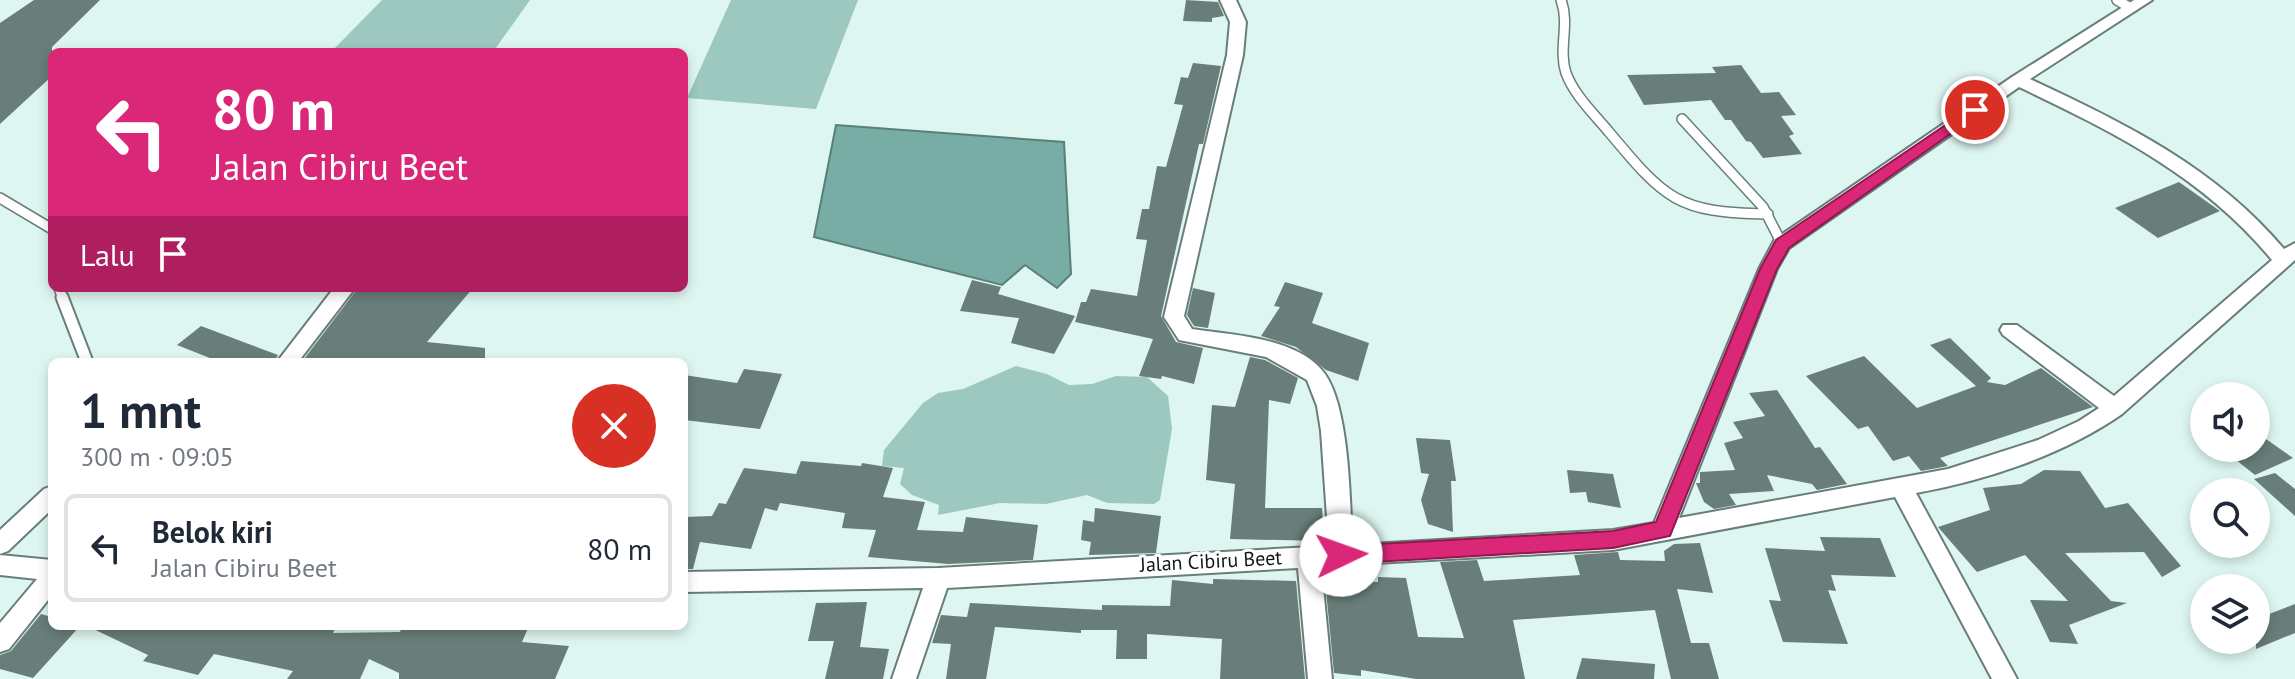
<!DOCTYPE html>
<html lang="id">
<head>
<meta charset="utf-8">
<style>
	:root { --surface:#fff; --page:#f2f2f3; --text:#1f2937; --muted:#747a83; --line:#e0e1e3 }
	body { margin:0; font-family:"PT Sans",sans-serif; background:var(--page); color:var(--text); height:100vh; display:flex; flex-direction:column; font-size:30px; white-space:nowrap }
	* { box-sizing:border-box; margin:0 }
	p { font-size:26px; color:var(--muted) }
	.icon { flex:none; width:44px; height:44px; fill:none; stroke:currentColor; stroke-width:2; stroke-linecap:round; stroke-linejoin:round }
	.map { position:relative; flex:1; overflow:hidden }
	.drawer { position:absolute; left:48px; top:358px; width:640px; height:272px; display:flex; flex-direction:column; background:var(--surface); border-radius:12px; box-shadow:0 4px 12px #0003 }
	.drawer>* { flex:none }
	.hud { position:absolute; left:48px; top:48px; width:640px; height:244px; border-radius:12px; box-shadow:0 4px 12px #0003; background:#db2777; color:#fff; overflow:hidden }
	.controls { position:absolute; left:2190px; top:382px; display:grid; gap:16px }
	.controls a { display:grid; place-items:center; width:80px; height:80px; border-radius:50%; background:var(--surface); box-shadow:0 4px 12px #0003; font-size:40px }
	.pin { position:absolute; display:grid; place-items:center; width:68px; height:68px; color:#fff; margin:-34px; border:4px solid #fff; border-radius:50%; box-shadow:0 2px 8px #0007 }
	.me { position:absolute; width:88px; margin:-44px; rotate:87deg; stroke-linejoin:round; filter:drop-shadow(0 0 6px #0008) }
	.turn { display:flex; align-items:center; gap:28px; height:168px; padding:0 32px; font-size:36px }
	.turn .icon { width:104px; height:104px; stroke-width:2.5 }
	.turn b { display:block; font-size:56px; line-height:68px }
	.then { display:flex; align-items:center; height:76px; padding:0 32px; background:#0003; gap:16px; font-size:30px }
	.round { display:grid; place-items:center; flex:none; width:84px; height:84px; border-radius:42px; background:var(--page) }
	.headline { display:flex; align-items:center; justify-content:space-between; height:136px; padding:0 32px }
	h1 { font-size:48px; font-weight:800; line-height:60px }
	ul { padding:0; list-style:none }
	li { display:flex; align-items:center; gap:24px; height:108px; margin:0 16px 12px; padding:0 16px; border:4px solid var(--line); border-radius:12px }
	li div { flex:1 }
	li b { display:block; font-size:30px }
	li em { font-style:normal }
	.map>svg:first-child { display:block }
</style>
</head>
<body>
<div class="map">
<svg width="2295" height="679" viewBox="0 0 2295 679">
	<rect width="100%" height="100%" fill="#def6f1"/>
	<g fill="#9cc8c0">
		<path d="M382,0H530L493,52H331Z"/>
		<path d="M731,0H858L816,109L687,98Z"/>
		<path d="M1016,366L1047,374L1069,385L1092,384L1116,376L1147,377L1168,396L1172,429L1160,500L1154,504L1107,503L1087,495L1046,504L1000,503L938,515L939,505L912,495L900,484L904,468L882,466L884,450L923,403L938,393L963,389Z"/>
	</g>
	<path fill="#77ada4" stroke="#588079" stroke-width="2" d="M836,125L1064,142L1071,274L1057,288L1025,265L1002,285L814,237Z"/>
	<g fill="#697e7a">
		<path d="M34,0H100L52,47V76L0,124V23Z"/>
		<path d="M1186,0L1218,2L1224,16L1212,18V22L1183,21Z"/>
		<path d="M1193,63L1221,66L1203,144H1199L1161,316L1176,342L1203,348L1194,384L1162,376L1161,379L1139,376L1153,339L1075,322L1081,302H1086L1091,289L1137,296L1147,240L1136,239L1142,209H1149L1157,166L1166,167L1183,105L1174,104L1181,77L1188,78Z"/>
		<path d="M1741,65L1761,93L1779,92L1796,115L1781,116L1794,134L1789,136L1802,154L1763,158L1751,142L1746,141L1731,120H1725L1711,100L1644,105L1627,75L1716,73L1712,67Z"/>
		<path d="M2179,182L2220,211L2158,238L2115,208Z"/>
		<path d="M972,280L1001,287L998,294L1075,316L1054,354L1011,343L1019,318L960,311Z"/>
		<path d="M1285,282L1323,293L1312,323L1369,343L1358,381L1326,370L1296,347L1261,336L1280,307L1274,306Z"/>
		<path d="M358,288H473L427,342L485,348V362L304,359Z"/>
		<path d="M1193,288L1215,293L1208,328L1194,326L1187,315Z"/>
		<path d="M201,326L278,355L274,362H220L177,345Z"/>
		<path d="M1950,338L1991,378L1987,382L2005,385L2041,368L2093,407L1940,458L1948,466L1921,471L1909,456L1893,461L1868,426L1858,429L1806,376L1864,356L1917,408L1976,386L1930,345Z"/>
		<path d="M1250,357L1265,360L1298,378L1290,404L1269,400L1265,508H1322L1324,541L1230,539L1235,484L1206,480L1212,405L1235,407Z"/>
		<path d="M744,369L782,374L760,429L684,420V375L737,383Z"/>
		<path d="M1777,390L1815,448L1820,447L1847,484L1817,490L1812,484L1767,475L1774,491L1729,494L1736,505L1714,509L1704,502L1696,483H1700V472L1735,470L1724,443L1743,438L1733,422L1765,416L1749,393Z"/>
		<path d="M2256,432L2293,458L2255,475L2221,448H2256Z"/>
		<path d="M1416,438L1450,440L1456,481H1451L1453,532L1428,524L1421,500L1429,474L1421,473Z"/>
		<path d="M801,461L861,466L862,463L893,468L883,497L925,502L917,530L963,532L966,517L1038,525L1033,560L948,564L868,557L876,530L842,528L845,513L780,503L777,511L765,508L751,549L700,542L693,569H684V517L712,516L719,503L726,504L744,468L796,474Z"/>
		<path d="M1567,470L1613,474L1621,508L1588,502L1586,492L1570,493Z"/>
		<path d="M2044,470L2080,471L2105,508L2128,503L2181,566L2162,577L2144,552L2065,553L2111,601L2127,603L2069,625L2078,644L2050,642L2030,600L2068,601L2025,555L1977,572L1938,527L1990,510L1983,488L2021,484Z"/>
		<path d="M2275,473L2295,489V516L2254,479Z"/>
		<path d="M1095,508L1161,516L1156,553L1089,555L1091,542L1081,540L1083,520L1094,522Z"/>
		<path d="M1820,537L1880,538L1896,577L1831,575L1836,591L1828,590L1848,644L1783,642L1769,600L1781,601L1765,548L1825,551Z"/>
		<path d="M1700,543L1713,593L1677,589L1691,643H1709L1719,679H1671L1655,610L1513,620L1525,679H1416L1361,670V676L1334,673L1325,580L1378,582V577L1406,578L1418,637L1464,638L1440,562L1477,560L1484,581L1580,575L1574,555L1618,552L1620,560L1665,561L1664,551L1674,544Z"/>
		<path d="M1213,579L1296,581L1305,679H1220L1222,639L1147,634V659H1116L1117,630H1081V633L995,627L986,679H946L951,644L932,643L941,615L967,617L970,603L1102,610V605L1170,606L1172,580L1213,584Z"/>
		<path d="M867,602L860,647L889,649L883,679H825L834,641H808L816,603Z"/>
		<path d="M2295,604V633L2256,649V619Z"/>
		<path d="M41,614L52,617V626H80L33,678L0,669V655L11,651Z"/>
		<path d="M87,626H336L333,633L400,632L402,626H529L522,642L569,646L555,679H399V673L369,659L360,679H287L293,671L214,654L198,675L143,661L148,655Z"/>
		<path d="M1582,658L1655,664L1654,679H1576Z"/>
	</g>
	<g fill="none" stroke-linecap="round" stroke-linejoin="round">
		<defs>
			<g id="lane-far1">
				<path d="M1561,0C1570,24 1558,49 1566,73C1574,95 1594,114 1609,132C1665,199 1677,213 1768,214"/>
				<path d="M2117,0L2129,7"/>
				<path d="M1682,119L1763,207L1782,244"/>
				<path d="M0,198L52,229"/>
				<path d="M59,288L63,299"/>
			</g>
			<path id="lane" d="M62,297L87,362"/>
			<g id="street">
				<path d="M1220,0H1236L1246,22L1243,55L1184,316L1192,329C1232,335 1292,337 1321,369C1350,400 1350,503 1352,545L1613,530L1654,523L1759,269L1775,239L2012,77L2134,0H2152L2030,79C2125,123 2216,168 2284,249L2295,243V260L2122,414C2063,455 1987,480 1916,493L2017,679H1992L1895,497L1613,550L1321,566L1332,679H1308L1298,568L947,588L916,679H892L923,588L684,592V572L938,568L1329,546L1321,431L1317,406L1307,380L1266,357L1179,340L1164,317L1227,55L1230,22ZM2019,87C2114,132 2204,177 2272,260L2114,396L2017,325H2003L2000,330L2003,335L2099,408L2079,421L2038,440L1948,469L1679,518L1777,269L1789,248Z"/>
				<path d="M334,288H355L298,362H277Z"/>
				<path d="M52,486V509L8,551L0,554V530L44,489Z"/>
				<path d="M0,555L52,560V595L9,649L0,652V623L37,579L0,575Z"/>
			</g>
		</defs>
		<use href="#lane-far1" stroke="#697e7a" stroke-width="12"/>
		<use href="#lane" stroke="#697e7a" stroke-width="15"/>
		<use href="#street" stroke="#697e7a" stroke-width="4"/>
		<use href="#lane-far1" stroke="#fff" stroke-width="9"/>
		<use href="#lane" stroke="#fff" stroke-width="11"/>
		<use href="#street" fill="#fff" fill-rule="evenodd"/>
	</g>
	<path fill="#db2777" stroke="#8e194d" stroke-width="2" d="M1975,105L1982,110L1980,113L1789,248L1777,269L1670,536L1613,548L1341,564L1334,561L1331,555L1334,548L1341,546L1613,531L1656,522L1760,269L1776,240Z"/>
	<g text-anchor="middle" stroke-width="6" stroke-linejoin="round" paint-order="stroke">
		<g font-size="20" fill="#0f1716" stroke="#fff">
			<text transform="translate(1211 561) rotate(-3)" y="7">Jalan Cibiru Beet</text>
		</g>
	</g>
</svg>
<div class="controls">
<a><svg class="icon" aria-label="sound" viewBox="0 0 24 24"><path d="M4 9h4l5-4v14l-5-4H4zM17 9q2 3 0 6"/></svg></a>
<a><svg class="icon" aria-label="search" viewBox="0 0 24 24"><circle cx="10" cy="10" r="6"/><path d="M15 15l6 6"/></svg></a>
<a><svg class="icon" aria-label="layers" viewBox="0 0 24 24"><path d="M12 4l9 5-9 5-9-5zM3 14l9 5 9-5"/></svg></a>
</div>
<div class="pin" style="left:1975px;top:110px;background:#d93025"><svg class="icon" aria-label="arrive" viewBox="0 0 24 24"><path d="M6 21V4h12l-3 4 3 4H6"/></svg></div>
<svg class="me" style="left:1341px;top:555px" viewBox="-20 -20 40 40"><circle r="19" fill="#fff"/><path d="M0-13L10 11 0 6-10 11z" fill="#db2777"/></svg>
<div class="hud">
<div class="turn"><svg class="icon" aria-label="left" viewBox="0 0 24 24"><path d="M17 20v-9H6M10 6l-5 5 5 5"/></svg><div><b>80 m</b>Jalan Cibiru Beet</div></div>
<div class="then">Lalu<svg class="icon" aria-label="arrive" viewBox="0 0 24 24"><path d="M6 21V4h12l-3 4 3 4H6"/></svg></div>
</div>
<section class="drawer">
<div class="headline"><div><h1>1 mnt</h1><p>300 m · 09:05</p></div><a class="round" style="background:#d93025;color:#fff"><svg class="icon" aria-label="close" viewBox="0 0 24 24"><path d="M6 6l12 12M18 6L6 18"/></svg></a></div>
<ul>
<li><svg class="icon" aria-label="left" viewBox="0 0 24 24"><path d="M17 20v-9H6M10 6l-5 5 5 5"/></svg><div><b>Belok kiri</b><p>Jalan Cibiru Beet</p></div><em>80 m</em></li>
</ul>
</section>
</div>
</body>
</html>
